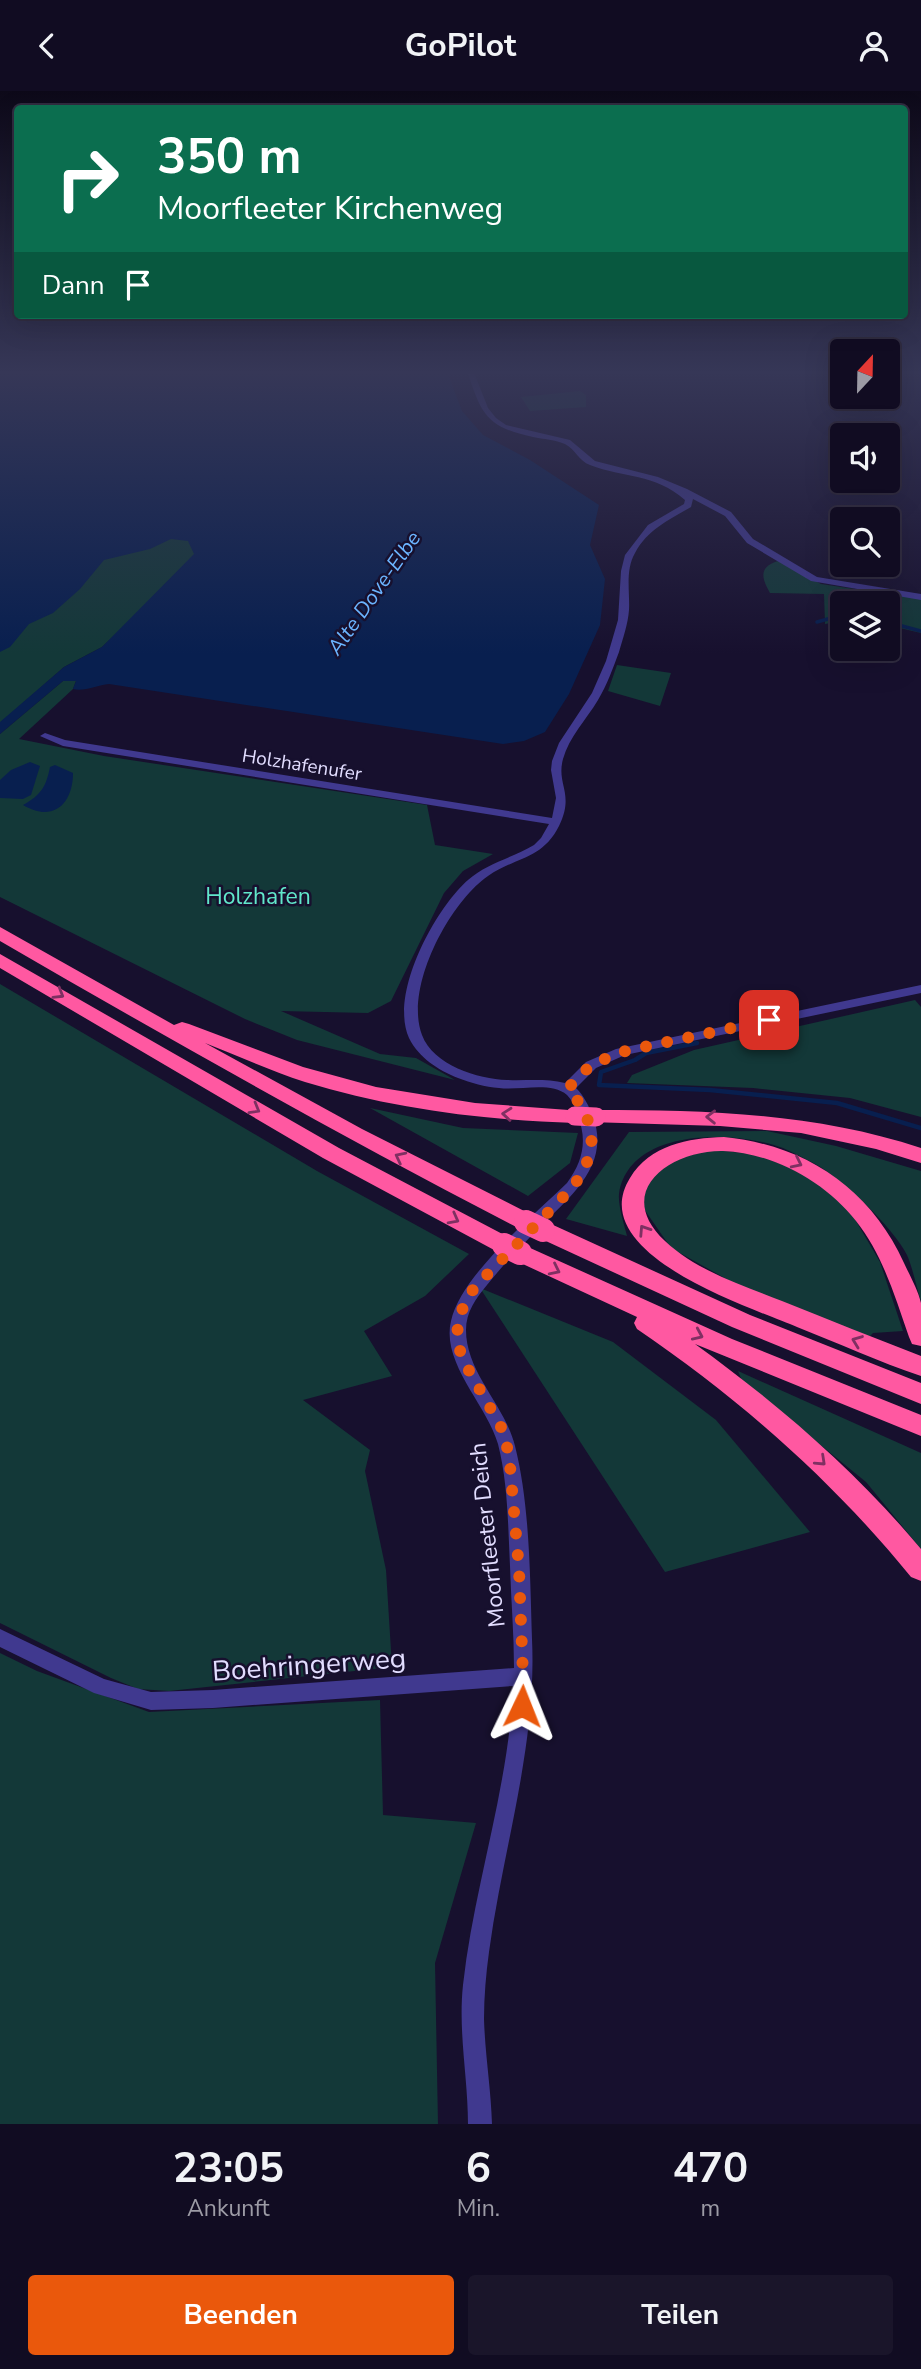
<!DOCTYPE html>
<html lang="de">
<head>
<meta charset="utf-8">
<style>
	:root { --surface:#110c22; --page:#1a152a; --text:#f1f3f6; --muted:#9c9ba5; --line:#302c40; --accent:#ea580c }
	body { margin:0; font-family:"Nunito Sans",sans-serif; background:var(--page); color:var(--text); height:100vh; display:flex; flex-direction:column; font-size:26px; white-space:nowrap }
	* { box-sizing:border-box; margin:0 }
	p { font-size:23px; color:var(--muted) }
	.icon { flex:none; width:38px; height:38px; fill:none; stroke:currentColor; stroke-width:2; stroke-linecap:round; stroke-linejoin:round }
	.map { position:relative; height:2033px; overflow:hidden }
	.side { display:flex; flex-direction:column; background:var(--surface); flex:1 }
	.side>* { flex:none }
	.guide { position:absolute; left:14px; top:14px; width:894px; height:214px; border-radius:7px; box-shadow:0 7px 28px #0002,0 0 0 2px var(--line); background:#0b6e4f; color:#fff; overflow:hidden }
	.needle { width:46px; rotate:22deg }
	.buttons { position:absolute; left:830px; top:248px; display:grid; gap:14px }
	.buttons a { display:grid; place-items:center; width:70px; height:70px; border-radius:7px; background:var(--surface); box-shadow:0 7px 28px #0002,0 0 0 2px var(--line); font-size:35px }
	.pin { position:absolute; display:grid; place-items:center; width:60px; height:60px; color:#fff; margin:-30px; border-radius:14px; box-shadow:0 4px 10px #0006 }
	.me { position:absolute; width:77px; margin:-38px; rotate:2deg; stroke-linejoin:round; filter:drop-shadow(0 0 5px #0008) }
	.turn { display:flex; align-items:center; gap:24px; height:147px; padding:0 28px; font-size:32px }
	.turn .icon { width:91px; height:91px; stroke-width:2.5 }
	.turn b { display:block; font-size:49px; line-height:60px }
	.then { display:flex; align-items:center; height:66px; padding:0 28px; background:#0003; gap:14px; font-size:26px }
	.eta { display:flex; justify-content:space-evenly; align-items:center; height:119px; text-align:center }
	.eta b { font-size:42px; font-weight:700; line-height:49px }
	.cta { display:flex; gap:14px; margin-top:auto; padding:14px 28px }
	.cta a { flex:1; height:80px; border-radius:7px; background:var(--accent); color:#fff; font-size:28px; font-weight:700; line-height:80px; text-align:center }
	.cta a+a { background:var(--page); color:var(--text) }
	header { display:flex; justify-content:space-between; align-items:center; height:91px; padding:0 28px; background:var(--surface); font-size:32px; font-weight:700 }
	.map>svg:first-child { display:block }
</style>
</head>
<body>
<header><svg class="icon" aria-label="back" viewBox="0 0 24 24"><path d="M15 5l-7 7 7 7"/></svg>GoPilot<svg class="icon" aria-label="person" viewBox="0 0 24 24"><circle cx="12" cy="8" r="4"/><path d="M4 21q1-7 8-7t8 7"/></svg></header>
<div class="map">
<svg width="921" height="2033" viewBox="0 0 921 2033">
	<rect width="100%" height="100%" fill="#17102e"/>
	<g fill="#133838">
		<path d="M0,279L214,450L102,556L64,576L0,632Z"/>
		<path d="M580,300L586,304V316L530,320L521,306Z"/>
		<path d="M778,470L821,493L921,508V542L887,534V513H842V530L825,533L824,503L770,502C761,486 759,476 778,470Z"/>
		<path d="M617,574L671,582L660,615L608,600Z"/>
		<path d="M71,589L76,590L73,598L19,648L104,665L427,714L435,754L493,763L463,780L444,802L391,910L368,922L281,920L380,963L416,967L455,989L297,949L245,928L0,806V643L63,590Z"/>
		<path d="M0,893L317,1080L469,1163L425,1205L364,1240L392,1285L303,1309L370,1359L365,1380L386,1479L392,1576L169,1600L138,1598L111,1587L0,1532Z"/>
		<path d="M915,909L921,916V1026L850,1007L753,997L627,992L632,984L694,959Z"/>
		<path d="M370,1017L463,1037L578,1042L570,1072L528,1105Z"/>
		<path d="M767,1040L836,1055L921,1080V1210C916,1195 913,1178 907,1164C893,1136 844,1090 817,1074C806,1068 794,1062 783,1057C735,1039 629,1036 619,1103C618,1115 624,1133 627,1145L566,1128L629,1041Z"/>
		<path d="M714,1059L753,1063L784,1074L813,1089L849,1118L880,1171L903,1240L873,1242L868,1247L739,1195L671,1157L644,1118L643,1096L668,1069Z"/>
		<path d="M480,1197L613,1251L716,1329L810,1441L665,1481Z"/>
		<path d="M738,1280L921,1362V1458L866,1391L742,1290Z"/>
		<path d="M0,1562L37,1580L149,1621L380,1609L383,1724L476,1732L435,1872L438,2033H0Z"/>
	</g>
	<g fill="#081f4f">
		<path d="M0,279H451L449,286L462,320L483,344L530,369L599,414L590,454L605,488L600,534L569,603L545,641L524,650L503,653L109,593C97,594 84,601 73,598L76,590H63L0,643V631L64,576L102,556L194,463L188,450L171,448L150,458L104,469L80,498L53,522L29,533L10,556L0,561Z"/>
		<path d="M30,671L40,675L31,704L23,708L0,707V689L11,679Z"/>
		<path d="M55,674L73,682C73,713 53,732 23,714C41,704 46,696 50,676Z"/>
	</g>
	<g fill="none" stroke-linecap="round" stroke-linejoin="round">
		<g stroke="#081f4f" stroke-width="3.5">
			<path d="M817,531L842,524"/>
			<path d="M887,531L921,540"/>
		</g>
		<path stroke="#081f4f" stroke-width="4.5" d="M697,952L646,962L635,969L601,981L599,994L710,999L837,1012L921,1037"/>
		<path fill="#40398f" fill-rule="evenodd" d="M467,279H473L488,317L496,327L506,334L570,349L595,370L658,386L687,398L731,421L753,448L817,486L921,503V509L811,490L747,452L725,425L693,408L691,416C669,429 648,438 635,462C625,479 630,501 629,519C628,533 623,547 619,561C613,577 607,594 598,609C586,629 569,646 563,668C556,694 575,702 559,735C542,769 515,766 488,785C449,812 404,897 422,944C433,974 478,988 507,989C526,990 545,987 565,992L586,971L616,958L921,894V902L625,964L596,977L576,997C584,1005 589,1015 593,1026C611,1074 570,1106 539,1137C521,1155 503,1174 487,1194C476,1207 466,1221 466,1239C466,1282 505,1314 515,1355C530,1414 530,1487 532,1548C537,1655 503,1757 489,1861C486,1883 484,1905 484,1928C485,1963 491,1998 492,2033H468C468,1987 458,1941 463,1894C474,1794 509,1696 513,1595L213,1617L151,1619L94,1602L0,1556V1538L104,1588L151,1601L213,1599L514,1577C514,1543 511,1509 510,1475C508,1435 508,1392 498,1353C487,1314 441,1272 451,1230C461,1184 533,1125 567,1092C583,1070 588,1049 577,1023C575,1016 572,1009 567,1004C551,990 519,1000 499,997C485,996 471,992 458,987C438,979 419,967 409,947C389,903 435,818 468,789C487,772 512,767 534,754L541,747L549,733L63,655L40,645L45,642L65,649L552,727L556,707L551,679L552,670L559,652L592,602L606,570L618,529L621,480L625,464L648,434L684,413L685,409C654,382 624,387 590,374C579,370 575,358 565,353C556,349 543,348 533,346C486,336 481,323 467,279Z"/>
		<g fill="#ff58a1" fill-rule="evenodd">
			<path d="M0,836L174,934L182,931L189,933L303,976L376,996L475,1012L582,1020L586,1025L582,1030L575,1032C483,1029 393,1018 305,991C271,980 238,965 205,952L362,1038L534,1125L536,1133L543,1131L551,1133L750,1224L921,1292V1313L732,1236L535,1145L533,1137L526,1139L518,1137C342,1046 171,949 0,850Z"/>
			<path d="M0,863L339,1057L512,1148L515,1155L528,1156L732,1248L921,1324V1345L695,1253C778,1313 855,1379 921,1458V1490L911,1486C832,1389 741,1309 637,1238L634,1232L637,1226L512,1168L509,1161L496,1160L323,1067L0,877Z"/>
			<path d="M596,1019C707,1019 815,1022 921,1057V1072L876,1058L801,1042L720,1035L589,1031L585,1026L589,1021Z"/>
			<path d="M724,1046C805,1054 870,1097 904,1172C910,1185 918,1199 921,1212C921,1225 921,1242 921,1255L912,1253L909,1246C895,1206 883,1164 856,1130C825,1091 774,1062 723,1060C671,1059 612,1100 665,1150C697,1180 742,1194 782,1210C829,1229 875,1247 921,1265V1285C879,1271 838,1252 797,1236C750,1216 583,1163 630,1087C650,1054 688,1047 724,1046Z"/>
		</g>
		<path stroke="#ff58a1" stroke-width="19" d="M575,1025L596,1026"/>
		<g stroke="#ff58a1" stroke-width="24">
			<path d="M526,1131L543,1139"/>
			<path d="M504,1154L520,1162"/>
		</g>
	</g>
	<defs><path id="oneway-chevron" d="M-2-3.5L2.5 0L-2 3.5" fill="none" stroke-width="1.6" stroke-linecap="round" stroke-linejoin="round" transform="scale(1.75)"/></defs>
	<g stroke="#7f3062">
		<use href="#oneway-chevron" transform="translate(59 903) rotate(31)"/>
		<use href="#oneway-chevron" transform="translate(255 1018) rotate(30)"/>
		<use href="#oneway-chevron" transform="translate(507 1023) rotate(-175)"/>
		<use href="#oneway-chevron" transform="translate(711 1026) rotate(-179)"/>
		<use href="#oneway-chevron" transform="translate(400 1066) rotate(-153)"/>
		<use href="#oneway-chevron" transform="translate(797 1072) rotate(26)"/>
		<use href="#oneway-chevron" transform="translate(454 1128) rotate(28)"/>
		<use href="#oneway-chevron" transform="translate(644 1139) rotate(-123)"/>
		<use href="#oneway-chevron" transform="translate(555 1179) rotate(26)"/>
		<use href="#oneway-chevron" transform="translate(698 1244) rotate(24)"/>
		<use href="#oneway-chevron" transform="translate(857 1250) rotate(-159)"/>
		<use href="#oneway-chevron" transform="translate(821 1370) rotate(43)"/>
	</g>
	<linearGradient id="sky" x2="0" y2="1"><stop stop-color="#0d0919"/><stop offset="0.5" stop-color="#363757"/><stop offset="1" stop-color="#363757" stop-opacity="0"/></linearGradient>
	<rect width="921" height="563" fill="url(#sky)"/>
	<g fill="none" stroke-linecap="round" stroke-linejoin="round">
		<path stroke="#ea580c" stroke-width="12" stroke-dasharray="0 21.6" d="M522,1615L523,1585L519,1478L509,1363L501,1336L463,1269L457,1250L458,1230L467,1206L478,1193L572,1097C589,1073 598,1052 586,1025C580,1014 577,1006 567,998L591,974L621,961L769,929"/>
	</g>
	<g text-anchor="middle" stroke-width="5" stroke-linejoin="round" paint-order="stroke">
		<g font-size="19" fill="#e2ddff" stroke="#17102e">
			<text transform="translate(302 673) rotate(9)" y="7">Holzhafenufer</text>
		</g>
		<g font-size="21" font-style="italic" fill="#6bb4ff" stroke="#17102e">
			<text transform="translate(374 502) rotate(-55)" y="7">Alte Dove-Elbe</text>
		</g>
		<g font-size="23" fill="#61e7cb" stroke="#17102e">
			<text x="258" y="813">Holzhafen</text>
		</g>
		<g font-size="23" fill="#e2ddff" stroke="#17102e">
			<text transform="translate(487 1444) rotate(-96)" y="8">Moorfleeter Deich</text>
		</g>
		<g font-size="28" fill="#e2ddff" stroke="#17102e">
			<text transform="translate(309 1573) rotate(-4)" y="10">Boehringerweg</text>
		</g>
	</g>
</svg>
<div class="buttons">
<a><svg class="needle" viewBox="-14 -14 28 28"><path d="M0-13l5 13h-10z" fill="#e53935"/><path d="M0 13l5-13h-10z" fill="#9c9ba5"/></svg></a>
<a><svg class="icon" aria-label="sound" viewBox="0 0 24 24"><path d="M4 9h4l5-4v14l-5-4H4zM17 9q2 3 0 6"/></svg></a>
<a><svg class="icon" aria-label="search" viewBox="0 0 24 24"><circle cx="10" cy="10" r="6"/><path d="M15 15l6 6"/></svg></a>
<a><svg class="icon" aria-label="layers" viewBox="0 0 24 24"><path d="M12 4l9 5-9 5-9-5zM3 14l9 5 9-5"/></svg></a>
</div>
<div class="pin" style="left:769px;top:929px;background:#d93025"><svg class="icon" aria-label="arrive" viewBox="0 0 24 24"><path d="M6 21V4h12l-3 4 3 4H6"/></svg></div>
<svg class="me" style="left:522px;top:1615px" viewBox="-20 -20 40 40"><path d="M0-17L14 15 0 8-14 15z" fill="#ea580c" stroke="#fff" stroke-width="4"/></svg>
<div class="guide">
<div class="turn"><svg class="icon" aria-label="right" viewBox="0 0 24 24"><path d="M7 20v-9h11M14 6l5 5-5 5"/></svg><div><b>350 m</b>Moorfleeter Kirchenweg</div></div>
<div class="then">Dann<svg class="icon" aria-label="arrive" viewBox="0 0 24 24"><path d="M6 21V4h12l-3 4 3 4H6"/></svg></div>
</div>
</div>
<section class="side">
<div class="eta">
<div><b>23:05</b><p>Ankunft</p></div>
<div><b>6</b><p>Min.</p></div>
<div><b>470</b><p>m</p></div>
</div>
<div class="cta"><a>Beenden</a><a>Teilen</a></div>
</section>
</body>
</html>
